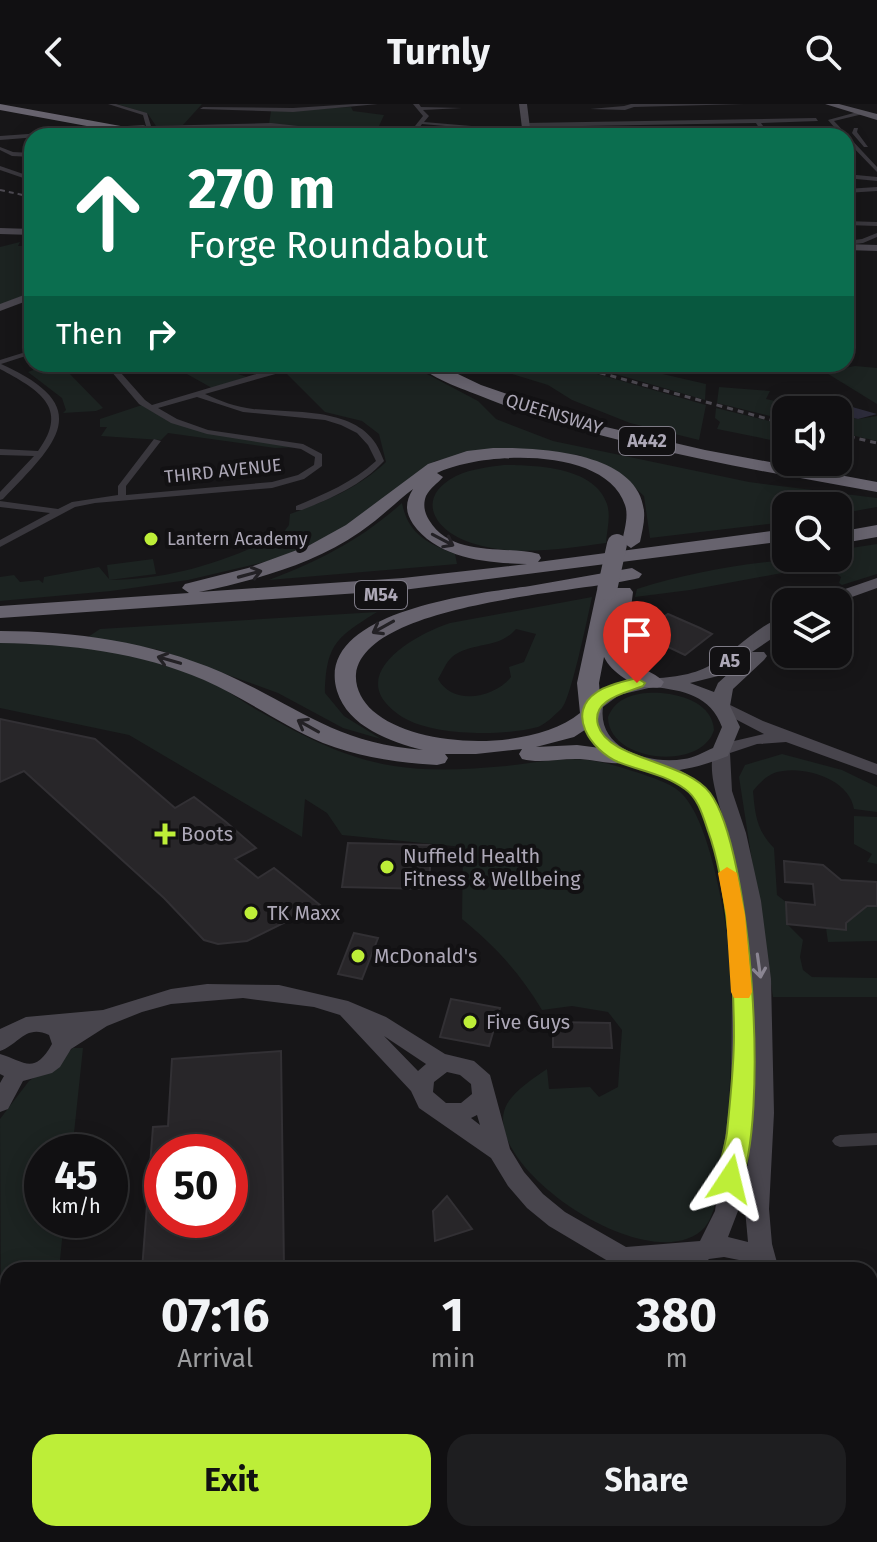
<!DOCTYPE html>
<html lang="en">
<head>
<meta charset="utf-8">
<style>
	:root { --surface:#111012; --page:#1e1e20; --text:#f1f3f6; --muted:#9c9d9f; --line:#303032; --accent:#bdee38 }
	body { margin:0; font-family:"Fira Sans",sans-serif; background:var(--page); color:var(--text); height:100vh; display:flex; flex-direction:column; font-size:30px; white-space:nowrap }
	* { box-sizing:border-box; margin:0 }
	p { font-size:26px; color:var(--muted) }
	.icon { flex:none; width:44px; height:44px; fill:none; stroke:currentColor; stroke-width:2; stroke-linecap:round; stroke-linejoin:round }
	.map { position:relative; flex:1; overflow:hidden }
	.sheet { position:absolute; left:0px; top:1158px; width:878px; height:280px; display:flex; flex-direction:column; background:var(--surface); border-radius:24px 24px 0 0; box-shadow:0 4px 20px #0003,0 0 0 2px var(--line) }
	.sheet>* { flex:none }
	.guide { position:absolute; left:24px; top:24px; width:830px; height:244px; border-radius:24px; box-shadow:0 4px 20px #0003,0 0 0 2px var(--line); background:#0b6e4f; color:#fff; overflow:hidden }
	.fabs { position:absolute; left:772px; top:292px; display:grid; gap:16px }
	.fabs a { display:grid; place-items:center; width:80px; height:80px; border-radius:16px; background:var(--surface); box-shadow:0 4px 20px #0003,0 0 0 2px var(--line); font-size:40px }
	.speed { position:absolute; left:24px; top:1030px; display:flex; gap:16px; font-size:40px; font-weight:700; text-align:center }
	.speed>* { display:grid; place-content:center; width:104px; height:104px; border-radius:50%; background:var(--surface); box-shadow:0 4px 20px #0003,0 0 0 2px var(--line); line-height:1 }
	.speed small { font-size:20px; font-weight:400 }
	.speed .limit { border:12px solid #d22; background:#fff; color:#111 }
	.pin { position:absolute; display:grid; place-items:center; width:68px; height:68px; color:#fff; margin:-82px -34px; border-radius:50% 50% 50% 0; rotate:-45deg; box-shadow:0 0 8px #0007 }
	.pin .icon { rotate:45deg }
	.me { position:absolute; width:88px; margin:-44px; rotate:10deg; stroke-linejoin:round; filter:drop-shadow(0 0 6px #0008) }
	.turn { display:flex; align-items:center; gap:28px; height:168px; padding:0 32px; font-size:36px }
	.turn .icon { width:104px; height:104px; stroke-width:2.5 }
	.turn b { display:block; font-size:56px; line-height:68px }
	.then { display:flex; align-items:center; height:76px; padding:0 32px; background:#0003; gap:16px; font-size:30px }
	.eta { display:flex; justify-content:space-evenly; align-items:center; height:136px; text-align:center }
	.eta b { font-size:48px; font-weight:700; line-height:56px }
	.button { display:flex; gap:16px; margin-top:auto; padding:16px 32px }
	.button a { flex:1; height:92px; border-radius:24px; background:var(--accent); color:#111; font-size:32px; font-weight:700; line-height:92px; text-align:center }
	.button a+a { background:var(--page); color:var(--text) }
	header { display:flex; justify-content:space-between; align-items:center; height:104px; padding:0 32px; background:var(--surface); font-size:36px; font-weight:700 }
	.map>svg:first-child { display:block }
</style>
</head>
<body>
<header><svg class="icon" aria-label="back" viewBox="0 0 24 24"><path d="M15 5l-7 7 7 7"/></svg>Turnly<svg class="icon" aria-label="search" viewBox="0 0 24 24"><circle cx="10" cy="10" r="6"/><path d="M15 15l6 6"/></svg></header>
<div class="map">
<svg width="877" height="1438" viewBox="0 0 877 1438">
	<rect width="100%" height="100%" fill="#171618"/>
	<g fill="#1c2321" fill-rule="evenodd">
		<path d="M117,0H202L183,21L156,22L148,10Z"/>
		<path d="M351,3L353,7L384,11L379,22V30L269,20L271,7Z"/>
		<path d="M274,23L372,32H171L146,26Z"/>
		<path d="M20,138L18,142H32L29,147H32V188L0,201V143Z"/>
		<path d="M50,260L69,263L65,265L103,304L96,307L63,309L66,306L62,294L28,268Z"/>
		<path d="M169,260H210L224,270L232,268L247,273L212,284Z"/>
		<path d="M315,260H408L478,297L496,315L553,337L749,378L877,394V403L838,410V402H786V418L650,434L644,392L619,369L579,351L496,344L435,357L361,414L314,442L281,454L188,476L111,487L0,497V473L14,471L20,478L39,476L43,479L44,473L99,463L109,475L107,461L153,455L156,470L109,476C170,476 229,457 283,429L289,421L290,410C326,397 357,385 386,358L379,330L362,317L325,308L287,270Z"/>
		<path d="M479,260H562L706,301L699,336L630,319L572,296L548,281Z"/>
		<path d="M581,260H619L706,280L705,296Z"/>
		<path d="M855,262L877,264V300L825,268Z"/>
		<path d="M719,283L770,287L766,295L818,306H786V316L717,299Z"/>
		<path d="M142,301C190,333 244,332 299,343L275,344L168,329L161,336L101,332L107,323H100V315Z"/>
		<path d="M716,304L786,321V339L717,325L720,318L715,314Z"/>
		<path d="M838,310L858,315L877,312V337L838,328Z"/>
		<path d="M504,361C536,361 595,363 607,400C611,412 607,426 606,439C560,445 510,454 466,437C431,423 417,392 456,372C471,365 488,363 504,361Z"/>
		<path d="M402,399C408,430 427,439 455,450L457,460L269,476C319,457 362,435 402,399Z"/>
		<path d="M877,440V470L842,481L839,479L841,473L825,461L690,486L635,493L637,485C701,465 771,454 838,454V446Z"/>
		<path d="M592,493C588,512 571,594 562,604C556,610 546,620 538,623C504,632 437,632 406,615C339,576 408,533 450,519ZM516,525L536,530L524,558L509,563L511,573C494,594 453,602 438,575C442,569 446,558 452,553C472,537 498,546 516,525Z"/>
		<path d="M377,508C337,533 326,540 325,589L344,612L381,635L343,624L278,589L159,546L88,533L100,525Z"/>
		<path d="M0,539C72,539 146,548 212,579C227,586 242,597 257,606C301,631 343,654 394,662C431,668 469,665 506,662C533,659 561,653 588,656C606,658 622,664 639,669C652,674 669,678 680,688C708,713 722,797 728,835C735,881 733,1093 705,1123C653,1181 474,1059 507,1000C515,986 534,974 547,965L549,985L590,983L599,993L618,983L622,926L608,908L572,902L542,906C520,869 495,842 462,815L463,743L342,731L327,709L305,695L302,733L129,631L0,604Z"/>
		<path d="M661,589C684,591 712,600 714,626C701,668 608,658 608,613C617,591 640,588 661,589Z"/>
		<path d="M782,650L842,666L877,683V708L854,705C850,677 809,663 783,667C770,668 761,677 753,687C755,711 757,727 774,744L777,791L786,798L787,820L803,836L800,853L803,866L812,873L877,874V893H773L739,673L745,661Z"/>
		<path d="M854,712L877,713V760L867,758L872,750L854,740Z"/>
		<path d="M867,802H877V837L828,838L826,824L846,819Z"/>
		<path d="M73,944H83L72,1048H42V1116H64L59,1166H8V1219L1,1220L0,1015L29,977L55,960Z"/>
	</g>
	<path fill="#2d2c3b" d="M789,290L831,297L877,310L858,315L838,310V306H818L778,296Z"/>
	<g fill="#282629" stroke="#323034" stroke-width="2" fill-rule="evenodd">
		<path d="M668,510L700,524L712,530L685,551L639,529Z"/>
		<path d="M0,615L95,635L175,704L194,693L226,718L256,744L235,755L258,774L274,764L320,801L247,837L218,840L204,836L164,794L24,667L0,678Z"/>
		<path d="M348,739L431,741L429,785L342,783Z"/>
		<path d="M784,757L823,761L841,776L877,778V802H867L846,819V826L787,820L786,798L815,801L813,780L785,778Z"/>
		<path d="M354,829L378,834L362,875L338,870Z"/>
		<path d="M451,895L500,904L489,942L440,933Z"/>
		<path d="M553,918L610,919L612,944L553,943Z"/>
		<path d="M281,947L284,1166H142L153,1023L168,1022L172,955ZM162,1048H230V1116H162Z"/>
		<path d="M447,1092L472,1125L435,1137L433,1107Z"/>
	</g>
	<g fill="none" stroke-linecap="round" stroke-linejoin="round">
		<g fill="#39373d" fill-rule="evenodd">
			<path d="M108,0H116L147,9L151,22L271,19L389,32H369L271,23L143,26L141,23L146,22L143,11Z"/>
			<path d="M354,0H378L293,8L200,5L203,3L293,4Z"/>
			<path d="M413,0H419L421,3L462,4L423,6L429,12L424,18L495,24L492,26L422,20L413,32H407L423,12Z"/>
			<path d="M631,0H744L634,3L625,6L590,5L624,2Z"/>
			<path d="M861,7L863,10L834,17L877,63V68L846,36V32H842L828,16Z"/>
			<path d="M816,14L818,17L761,19L770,32H764L756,19L525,23L522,21L525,19Z"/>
			<path d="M112,24L114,27L0,36V32Z"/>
			<path d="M854,24H858L857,28L868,43H864L852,29Z"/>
			<path d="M0,43L13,48L32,49V53L12,52L0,46Z"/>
			<path d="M0,62L32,73V77L0,66Z"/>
			<path d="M846,70L877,73V77L846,74Z"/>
			<path d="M877,83V87L846,89V85Z"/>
			<path d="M846,117L877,118V122L846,121Z"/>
			<path d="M877,129V133L863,139L846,141V137L862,135Z"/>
			<path d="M32,246V250L1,260C97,303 57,339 3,395L0,396V388L34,352L0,351V345L38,347C71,303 37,285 0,265V256Z"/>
			<path d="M105,260H113L145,296L152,301L273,265L275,263L271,260H280L283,263L279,269L205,290C220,297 236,303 253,305C290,309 353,303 376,340C379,345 382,352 384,357C362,381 332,394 302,406H296V402C325,390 353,378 376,357L368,341L357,329L341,321L325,316L243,308L197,293L158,304L177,315L208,326L303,340L322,350V362L304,375L272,384L95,399L75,403L0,443V436L50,409L0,403V397L58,405L72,398L118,391V382L154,335L161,337L126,382V391L272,378L298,371L314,361L315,353L301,345L207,330L171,319L139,300Z"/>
			<path d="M877,1029V1041L840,1043L835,1041L832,1037L835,1033L840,1031Z"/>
			<path d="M877,1366V1384L870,1385V1367Z"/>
		</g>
		<g fill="#48454d" fill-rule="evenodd">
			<path d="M519,0H527L531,32H523Z"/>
			<path d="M0,124L32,125V131L0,130Z"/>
			<path d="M846,140L877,141V147L846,146Z"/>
			<path d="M32,188V195L0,207V200Z"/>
			<path d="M724,598L763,617L877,660V671L786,638L757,640L730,649L732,687L746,729L761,797L771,875L774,1009L769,1105L772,1140L779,1166H753L739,1156L724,1153L709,1155L697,1166H671L674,1160L655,1161L657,1166H623L549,1122L527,1104L508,1082L491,1054L419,1004L411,987L340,911L314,903L243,894L171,900L142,908L107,922L71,945L60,963L52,969L23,977L8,1005L0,1008V979L4,972L0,970V950C24,957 34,972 52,940L49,931C25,920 19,941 0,947V925L26,913L103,906L171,885L207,880L279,881L348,897L386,913L445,950L474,957L490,971L510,1045L524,1068L543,1090L565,1108L626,1143L700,1137L715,1107L731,989L732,881L728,826L721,775L710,730L696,695L684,683L650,663L659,658L665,659C704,676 712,691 728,728C721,706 703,662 717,641L764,630L718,606L716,603L718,600ZM384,932L426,960L418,967ZM447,968L460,971L471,980L472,990L461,999H446L433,988L434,978ZM752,999L745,1105L748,1138L728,1133L738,1107ZM477,1011L480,1021L471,1014Z"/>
			<path d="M0,1230L8,1233V1266L0,1269Z"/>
			<rect x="662" y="1430" width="28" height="8"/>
		</g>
		<g fill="#56535c" fill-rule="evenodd">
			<path d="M825,0H839L877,10V16Z"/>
			<path d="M877,474V484L838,498H814L816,495Z"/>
			<path d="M786,512V525L752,548H764L767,552L764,556L733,585L730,602L740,623L728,652C670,675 618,678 582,619L585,601C616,564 668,583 707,563C734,550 757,520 786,512ZM752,548L718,579L714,588L690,579L718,572ZM653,583C683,586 711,592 722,623L713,644C704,648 693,654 684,655C649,661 597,645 603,603L619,591Z"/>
		</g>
		<g fill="#67636e" fill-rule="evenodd">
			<path d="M0,0L159,29L164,32H141L0,6Z"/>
			<path d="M417,260H437L481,281L593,320L705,346L877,378V388C746,364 613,343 488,295C466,286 434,276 417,260Z"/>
			<path d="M493,344C536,343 639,347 644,407C645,417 642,428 640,438L631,444L622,438C624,427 629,412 625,401C606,342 482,347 437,369L443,373C438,379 430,384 426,392C423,400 424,408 429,416C452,454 503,441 539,450L541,454L538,458L786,425V437L403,486L0,514V502L189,489L182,484L185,480L248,464L308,442L346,421L428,360L467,347ZM413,385C405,398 405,408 413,420C438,455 487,459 527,460L403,474L199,488C255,476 312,461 360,428C379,415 395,399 413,385Z"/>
			<path d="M877,421V433L838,440V428Z"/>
			<path d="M632,464L642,470L639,474C580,489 365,498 356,570C355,584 362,597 373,607C418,646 534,647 580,609L577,579L597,486L607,480L616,484H630L633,488L625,553C636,564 654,567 664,578L661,583C640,588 612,570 604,553L599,579L601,607L597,618L574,633L536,643L577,641L631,648L634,653L631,658C615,662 597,656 580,655C561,654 541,660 522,655L519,650L522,645L476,650H445L448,654L445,659L437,661C398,659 359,653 323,639C281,621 245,594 204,576C139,548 70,540 0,539V527C75,527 151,538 221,568C298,602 333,639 423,646C391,638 348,623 337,587C313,506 481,489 530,482C564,476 598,470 632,464Z"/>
		</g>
		<path stroke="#4d4a52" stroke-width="2" stroke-dasharray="5 4" stroke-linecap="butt" d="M0,86L32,93"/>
		<g stroke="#4d4a52" stroke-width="3" stroke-dasharray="6 5" stroke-linecap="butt">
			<path d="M568,260L786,320"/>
			<path d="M838,330L877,339"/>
		</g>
		<path stroke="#39373d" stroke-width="6" d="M112,26L143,24"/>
		<path stroke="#67636e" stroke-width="20" d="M607,486L617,440"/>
	</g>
	<defs><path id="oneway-shaft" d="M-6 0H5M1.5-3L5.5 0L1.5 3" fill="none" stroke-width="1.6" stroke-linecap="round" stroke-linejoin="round" transform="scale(2)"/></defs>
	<g stroke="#232125">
		<use href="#oneway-shaft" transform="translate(443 436) rotate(28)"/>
		<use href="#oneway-shaft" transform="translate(250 470) rotate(-15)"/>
		<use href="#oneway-shaft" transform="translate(383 523) rotate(151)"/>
		<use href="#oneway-shaft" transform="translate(169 556) rotate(-164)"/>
		<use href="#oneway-shaft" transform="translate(308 622) rotate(-151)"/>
	</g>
	<use stroke="#8a8592" href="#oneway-shaft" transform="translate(759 862) rotate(82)"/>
	<path fill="#bdee38" stroke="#7b9b24" stroke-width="2" d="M637,574L645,579L643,582C626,589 591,595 598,621C608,656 685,656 710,689C752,745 770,1019 739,1082L730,1085L722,1082C715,1067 725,1045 727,1029C730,997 734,963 734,932C734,876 727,778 708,727C703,712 698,694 685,685C664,670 641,667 618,658C591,646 565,609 597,588C607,581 625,577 637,574Z"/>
	<path fill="#f59e0b" d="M727,763L737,769L745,811L752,888L749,894H734L731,888L726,811L718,769Z"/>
	<g fill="#bdee38" stroke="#121113" stroke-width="3">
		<circle cx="151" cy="435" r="8"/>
		<path d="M161 718h8v8h8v8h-8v8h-8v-8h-8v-8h8z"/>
		<circle cx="387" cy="763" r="8"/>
		<circle cx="251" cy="809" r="8"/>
		<circle cx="358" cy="852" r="8"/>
		<circle cx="470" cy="918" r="8"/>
	</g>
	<g text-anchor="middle" stroke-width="8" stroke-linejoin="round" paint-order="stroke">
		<g font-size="18" fill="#ada8b7" stroke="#121113">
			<text transform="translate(554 310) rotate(17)" y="6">QUEENSWAY</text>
			<text transform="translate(223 367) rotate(-6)" y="6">THIRD AVENUE</text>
		</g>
		<g fill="#121113" stroke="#7e7b86" stroke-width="2">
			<rect x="619" y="323" width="56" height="28" rx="6"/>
			<rect x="355" y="477" width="52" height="28" rx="6"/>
			<rect x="710" y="543" width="40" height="28" rx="6"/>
		</g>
		<g font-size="18" font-weight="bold" fill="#ada8b7">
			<text x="647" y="343">A442</text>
			<text x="381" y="497">M54</text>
			<text x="730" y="563">A5</text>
		</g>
		<g font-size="18" fill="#ada8b7" stroke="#121113" text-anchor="start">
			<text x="167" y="441">Lantern Academy</text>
		</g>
		<g font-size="20" fill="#ada8b7" stroke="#121113" text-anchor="start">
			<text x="181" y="737">Boots</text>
			<text x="403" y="759">Nuffield Health<tspan x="403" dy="23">Fitness &amp; Wellbeing</tspan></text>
			<text x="267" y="816">TK Maxx</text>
			<text x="374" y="859">McDonald's</text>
			<text x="486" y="925">Five Guys</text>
		</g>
	</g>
</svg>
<div class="fabs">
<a><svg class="icon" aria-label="sound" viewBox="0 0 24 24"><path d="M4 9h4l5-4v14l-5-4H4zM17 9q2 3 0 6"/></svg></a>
<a><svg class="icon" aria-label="search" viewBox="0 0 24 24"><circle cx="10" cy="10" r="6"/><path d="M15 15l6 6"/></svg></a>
<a><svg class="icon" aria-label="layers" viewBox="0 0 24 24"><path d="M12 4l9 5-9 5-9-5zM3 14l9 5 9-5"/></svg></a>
</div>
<div class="speed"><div>45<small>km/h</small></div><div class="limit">50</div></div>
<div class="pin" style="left:637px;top:579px;background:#d93025"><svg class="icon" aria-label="arrive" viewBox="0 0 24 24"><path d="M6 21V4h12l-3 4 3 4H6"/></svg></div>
<svg class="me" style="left:730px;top:1075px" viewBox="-20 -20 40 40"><path d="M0-17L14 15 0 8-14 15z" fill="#bdee38" stroke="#fff" stroke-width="4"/></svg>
<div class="guide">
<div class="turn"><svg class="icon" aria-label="ahead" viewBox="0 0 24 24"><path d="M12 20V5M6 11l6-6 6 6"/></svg><div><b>270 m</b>Forge Roundabout</div></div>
<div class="then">Then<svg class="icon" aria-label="right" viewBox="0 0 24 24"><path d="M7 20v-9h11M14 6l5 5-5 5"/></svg></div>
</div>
<section class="sheet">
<div class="eta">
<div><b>07:16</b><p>Arrival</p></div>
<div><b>1</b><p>min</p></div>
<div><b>380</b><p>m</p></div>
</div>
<div class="button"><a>Exit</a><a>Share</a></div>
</section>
</div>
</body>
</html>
